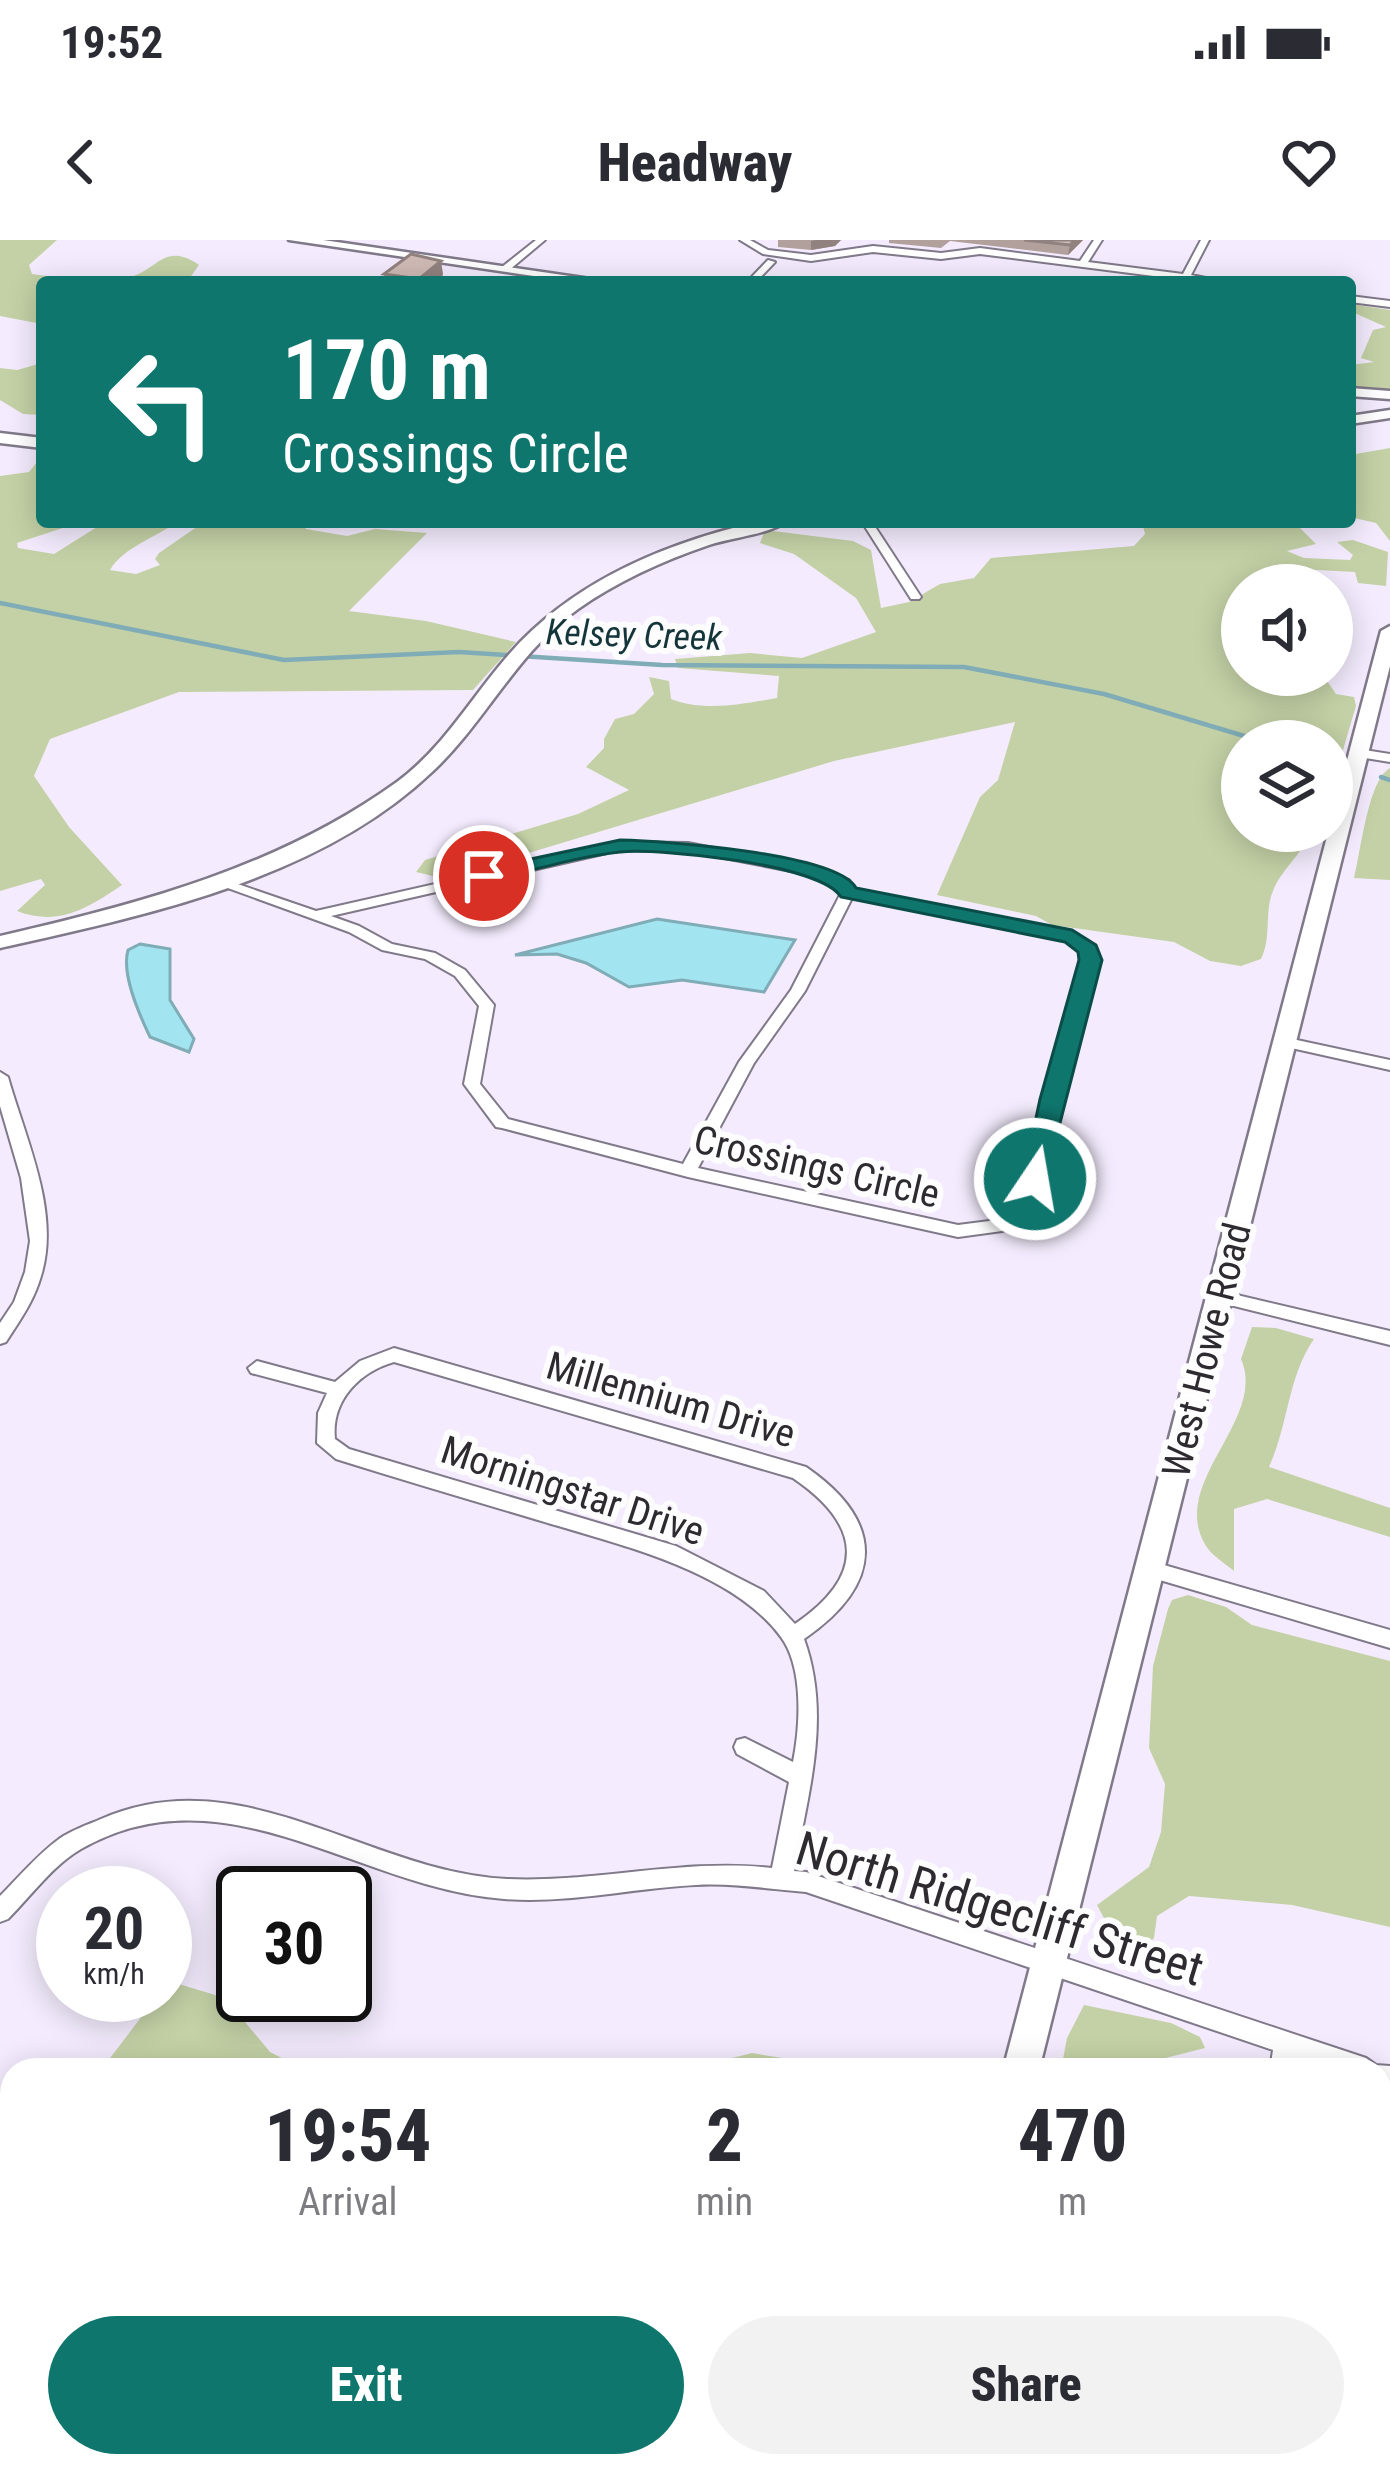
<!DOCTYPE html>
<html lang="en">
<head>
<meta charset="utf-8">
<style>
	:root { --surface:#fff; --page:#f2f2f3; --text:#2b2b33; --muted:#7c7c81; --accent:#0f766e }
	body { margin:0; font-family:"Roboto Condensed",sans-serif; background:var(--page); color:var(--text); height:100vh; display:flex; flex-direction:column; font-size:45px; white-space:nowrap }
	* { box-sizing:border-box; margin:0 }
	p { font-size:39px; color:var(--muted) }
	.icon { flex:none; width:66px; height:66px; fill:none; stroke:currentColor; stroke-width:2; stroke-linecap:round; stroke-linejoin:round }
	.map { position:relative; flex:1; overflow:hidden }
	.panel { position:absolute; left:0px; top:1818px; width:1392px; height:420px; display:flex; flex-direction:column; background:var(--surface); border-radius:36px 36px 0 0; box-shadow:0 6px 30px #0003 }
	.panel>* { flex:none }
	.hud { position:absolute; left:36px; top:36px; width:1320px; height:252px; border-radius:12px; box-shadow:0 6px 30px #0003; background:#0f766e; color:#fff; overflow:hidden }
	.fabs { position:absolute; left:1221px; top:324px; display:grid; gap:24px }
	.fabs a { display:grid; place-items:center; width:132px; height:132px; border-radius:50%; background:var(--surface); box-shadow:0 6px 30px #0003; font-size:60px }
	.speed { position:absolute; left:36px; top:1626px; display:flex; gap:24px; font-size:60px; font-weight:700; text-align:center }
	.speed>* { display:grid; place-content:center; width:156px; height:156px; border-radius:50%; background:var(--surface); box-shadow:0 6px 30px #0003; line-height:1 }
	.speed small { font-size:30px; font-weight:400 }
	.speed .limit { border:6px solid #111; border-radius:18px; background:#fff; color:#111 }
	.pin { position:absolute; display:grid; place-items:center; width:102px; height:102px; color:#fff; margin:-51px; border:6px solid #fff; border-radius:50%; box-shadow:0 3px 12px #0007 }
	.me { position:absolute; width:132px; margin:-66px; rotate:12deg; stroke-linejoin:round; filter:drop-shadow(0 0 9px #0008) }
	.turn { display:flex; align-items:center; gap:42px; height:252px; padding:0 48px; font-size:54px }
	.turn .icon { width:156px; height:156px; stroke-width:2.5 }
	.turn b { display:block; font-size:84px; line-height:102px }
	.eta { display:flex; justify-content:space-evenly; align-items:center; height:204px; text-align:center }
	.eta b { font-size:72px; font-weight:800; line-height:84px }
	.primary-button { display:flex; gap:24px; margin-top:auto; padding:24px 48px }
	.primary-button a { flex:1; height:138px; border-radius:72px; background:var(--accent); color:#fff; font-size:48px; font-weight:800; line-height:138px; text-align:center }
	.primary-button a+a { background:var(--page); color:var(--text) }
	.status { display:flex; justify-content:space-between; align-items:center; height:84px; padding:0 60px; background:var(--surface); direction:ltr }
	.status svg { height:33px; fill:currentColor }
	header { display:flex; justify-content:space-between; align-items:center; height:156px; padding:0 48px; background:var(--surface); font-size:54px; font-weight:800 }
	.map>svg:first-child { display:block }
</style>
</head>
<body>
<div class="status"><b>19:52</b><svg viewBox="0 0 49 12"><path d="M0 12V9h3v3zM5 12V6h3v6zM10 12V3h3v9zM15 12V0h3v12zM26 1h20v11H26zM47 4h2v5h-2z"/></svg></div>
<header><svg class="icon" aria-label="back" viewBox="0 0 24 24"><path d="M15 5l-7 7 7 7"/></svg>Headway<svg class="icon" aria-label="heart" viewBox="0 0 24 24"><path d="M12 20l-8-8c-3-5 5-10 8-4 3-6 11-1 8 4z"/></svg></header>
<div class="map">
<svg width="1390" height="2238" viewBox="0 0 1390 2238">
	<rect width="100%" height="100%" fill="#f4ecfe"/>
	<g fill="#c4d1a6">
		<path d="M0,0H57L29,25L32,34C61,38 101,43 130,37C157,31 164,1 199,25L189,39L202,42H42V84L0,76Z"/>
		<path d="M1350,64L1390,70V149L1350,150V125L1374,122L1361,118L1373,90L1386,87L1350,71Z"/>
		<path d="M42,123V175L23,174L0,160V128L17,130Z"/>
		<path d="M1390,208V301L1376,283L1350,277V215Z"/>
		<path d="M42,216V282H81L17,303L18,308L54,314L105,282H177C153,299 124,307 110,330L136,334L160,325L155,319L159,313L204,282H303L306,289L347,296L375,289L427,293L349,371L426,381L516,402L473,450L179,452L50,499L34,536L69,587L122,645C88,668 59,687 17,671L45,645L41,639L0,651V236L29,232Z"/>
		<path d="M1142,282H1294L1316,304L1287,311L1304,318L1350,320L1353,315L1337,302L1353,300L1388,312L1386,346L1358,343L1355,332L1299,329L1280,333L1293,345H1242V435L1325,438L1336,454L1354,457L1356,466L1332,547V501H1242V591H1310C1302,616 1282,628 1273,651C1264,672 1272,697 1261,719L1241,726L1210,721L1174,702L1052,685L1036,676L937,655L980,557L998,540L1015,482L834,521L466,632L437,637L416,632L425,620L578,574L629,550L586,527L604,508V499L615,479L634,474L654,454L649,437L669,441L671,459C704,472 743,464 777,458L779,436L678,428L675,419L750,413L802,418L876,392L856,358L794,314L760,303L765,290L853,301L871,310L881,368L909,362L940,344L974,338L991,318L1134,306L1145,294Z"/>
		<path d="M1390,528V640L1354,638C1361,611 1368,540 1390,528Z"/>
		<path d="M1252,1087L1276,1088L1314,1099C1288,1136 1288,1186 1269,1227L1390,1268V1297L1267,1259L1234,1269V1331C1226,1324 1211,1315 1206,1306C1167,1243 1268,1180 1241,1119Z"/>
		<path d="M1188,1355L1226,1367L1252,1385L1390,1421V1687L1292,1665L1189,1656L1157,1676L1154,1698L1140,1713L1117,1703L1097,1665L1149,1627L1161,1592L1165,1544L1149,1508L1153,1426L1168,1369L1172,1360Z"/>
		<path d="M169,1741L225,1758L270,1812L305,1830H101L158,1755H165Z"/>
		<path d="M1084,1765L1171,1783L1200,1797L1205,1808L1138,1825L1136,1830H1061L1067,1798Z"/>
		<path d="M752,1813L832,1826L914,1830H685Z"/>
		<path d="M12,1969V2226H352L324,2238H0V2025L4,2018L0,1998Z"/>
		<path d="M1390,2085V2238H1146L1143,2233L1144,2226H1380V2091Z"/>
		<path d="M435,2226H631L625,2238H450Z"/>
	</g>
	<g fill="#a2e4f0" stroke="#7facb6" stroke-width="3">
		<path d="M657,679L795,700L764,752L682,740L629,747L586,723L557,714L515,715Z"/>
		<path d="M140,704L170,709V760L194,799L189,812L150,797C139,774 121,734 128,710Z"/>
	</g>
	<g fill="none" stroke-linecap="round" stroke-linejoin="round">
		<g stroke="#7facb6" stroke-width="4.5">
			<path d="M0,363L284,420L459,412L662,425L964,427L1104,454L1261,501"/>
			<path d="M1381,537L1390,540"/>
		</g>
		<defs>
			<g id="street">
				<path d="M536,0H545L508,31H502V27Z"/>
				<path d="M740,0H750L768,10L811,15L873,6L941,13L980,8L1080,21L1094,0H1102L1088,22L1183,34L1201,0H1209L1191,35L1226,42H1201L980,14L941,19L873,12L811,21L763,14Z"/>
				<path d="M768,20L775,22L756,42H747Z"/>
				<path d="M1350,56L1390,61V67L1350,62Z"/>
				<path d="M862,282H872L921,357L919,359H911Z"/>
				<path d="M1358,509L1390,514V522L1353,516L1352,513Z"/>
				<path d="M620,602L688,603L821,629L849,640L854,650L1072,693L1093,706L1097,720L1059,859L1043,939L1030,968L1008,989L1002,991L958,997L688,937L502,888L496,887L464,844L479,766L455,736L425,719L382,710L349,692L214,643L221,639L226,640L316,671ZM620,610L688,611L817,636L838,645L841,653L791,750L739,822L683,924L508,879L480,844L494,765L465,730L435,713L392,704L359,686L331,676ZM852,658L1067,700L1081,711L1083,720L1043,859L1027,939L1017,961L997,980L958,985L698,928L754,823L805,751Z"/>
				<path d="M1283,797L1390,820V830L1278,805V799Z"/>
				<path d="M0,832L8,837C25,898 61,972 41,1036C34,1061 20,1080 6,1102L0,1104V1083L14,1062L25,1032L30,1001L21,938L0,866Z"/>
				<path d="M1220,1051L1390,1091V1105L1214,1061L1211,1057L1214,1053Z"/>
				<path d="M394,1108L806,1227C886,1282 884,1344 804,1399C832,1476 808,1554 794,1631L806,1632L1366,1818L1376,1825L1390,1826V1850L1380,1847V1830H1331L1296,1818L1294,1830H1270L1273,1810L806,1652C769,1649 733,1643 696,1645C633,1648 568,1664 504,1659C359,1649 226,1526 81,1609C53,1625 31,1656 8,1679L0,1682V1656C19,1637 37,1615 59,1599C72,1590 87,1585 101,1579C243,1517 367,1632 507,1639C596,1643 683,1618 772,1628L789,1542L737,1514L734,1507L737,1500L745,1498L793,1522C800,1487 804,1428 781,1397C731,1329 616,1304 538,1280C471,1260 403,1240 336,1219L317,1203L318,1173L327,1153L251,1133L248,1128L257,1121L335,1142L360,1121ZM394,1122L793,1238C862,1285 867,1335 795,1384L764,1351L676,1306L349,1209L335,1199C331,1161 359,1132 394,1122Z"/>
				<path d="M1150,1321L1390,1390V1408L1143,1335L1140,1329L1143,1323Z"/>
			</g>
			<g id="secondary">
				<path d="M289,0H323L611,42H575Z"/>
				<path d="M1350,148L1390,151V159L1350,156Z"/>
				<path d="M1390,170V178L1350,184V176Z"/>
				<path d="M0,193L42,198V208L0,203Z"/>
				<path d="M757,282H786C766,295 733,297 709,305C662,321 618,341 578,369C517,412 486,481 433,531C320,639 147,675 0,708V696C140,664 279,627 397,542C442,509 470,460 505,419C569,343 662,304 757,282Z"/>
				<path d="M1390,386V426L1039,1830H1003L1381,391Z"/>
				<path d="M899,2226H941L938,2238H896Z"/>
			</g>
		</defs>
		<use href="#street" stroke="#807989" stroke-width="4"/>
		<use href="#secondary" stroke="#807989" stroke-width="5"/>
		<use href="#street" fill="#fff" fill-rule="evenodd"/>
		<use href="#secondary" fill="#fff" fill-rule="evenodd"/>
	</g>
	<g fill="#b2a09c">
		<path d="M778,0H841L835,6L811,10L778,7Z"/>
		<path d="M889,0H1083L1068,15L950,1L941,8L889,3Z"/>
		<path d="M441,21L443,35L434,42H385L384,34Z"/>
	</g>
	<g fill="#91827f">
		<path d="M816,0H841L835,6L811,10V1Z"/>
		<path d="M1075,0H1083L1068,15L1070,5Z"/>
		<path d="M441,21L443,35L434,42H419V39Z"/>
	</g>
	<g fill="#cfbab5" stroke="#91827f" stroke-width="3">
		<path d="M1024,0H1075L1070,5Z"/>
		<path d="M411,14L441,21L419,39L384,34Z"/>
	</g>
	<path fill="#0f766e" stroke="#0a4d48" stroke-width="3" d="M620,600C663,601 837,613 856,648L1072,690L1096,705L1102,720L1044,945H1026L1023,939L1040,859L1079,720L1078,712L1065,702L841,657C821,624 660,608 620,612C574,617 528,632 484,642L473,636L484,629Z"/>
	<g text-anchor="middle" stroke-width="12" stroke-linejoin="round" paint-order="stroke">
		<g font-size="36" font-style="italic" fill="#14353a" stroke="#fdfdfd">
			<text transform="translate(634 394) rotate(2)" y="13">Kelsey Creek</text>
		</g>
		<g font-size="39" fill="#2d2a30" stroke="#fdfdfd">
			<text transform="translate(817 926) rotate(13)" y="14">Crossings Circle</text>
			<text transform="translate(1206 1110) rotate(-76)" y="14">West Howe Road</text>
			<text transform="translate(671 1159) rotate(16)" y="14">Millennium Drive</text>
			<text transform="translate(573 1250) rotate(18)" y="14">Morningstar Drive</text>
		</g>
		<g font-size="48" fill="#2d2a30" stroke="#fdfdfd">
			<text transform="translate(1000 1668) rotate(17)" y="17">North Ridgecliff Street</text>
		</g>
	</g>
</svg>
<div class="fabs">
<a><svg class="icon" aria-label="sound" viewBox="0 0 24 24"><path d="M4 9h4l5-4v14l-5-4H4zM17 9q2 3 0 6"/></svg></a>
<a><svg class="icon" aria-label="layers" viewBox="0 0 24 24"><path d="M12 4l9 5-9 5-9-5zM3 14l9 5 9-5"/></svg></a>
</div>
<div class="speed"><div>20<small>km/h</small></div><div class="limit">30</div></div>
<div class="pin" style="left:484px;top:636px;background:#d93025"><svg class="icon" aria-label="arrive" viewBox="0 0 24 24"><path d="M6 21V4h12l-3 4 3 4H6"/></svg></div>
<svg class="me" style="left:1035px;top:939px" viewBox="-20 -20 40 40"><circle r="17" fill="#0f766e" stroke="#fff" stroke-width="3"/><path d="M0-11L8 9 0 5-8 9z" fill="#fff"/></svg>
<div class="hud">
<div class="turn"><svg class="icon" aria-label="left" viewBox="0 0 24 24"><path d="M17 20v-9H6M10 6l-5 5 5 5"/></svg><div><b>170 m</b>Crossings Circle</div></div>
</div>
<section class="panel">
<div class="eta">
<div><b>19:54</b><p>Arrival</p></div>
<div><b>2</b><p>min</p></div>
<div><b>470</b><p>m</p></div>
</div>
<div class="primary-button"><a>Exit</a><a>Share</a></div>
</section>
</div>
</body>
</html>
